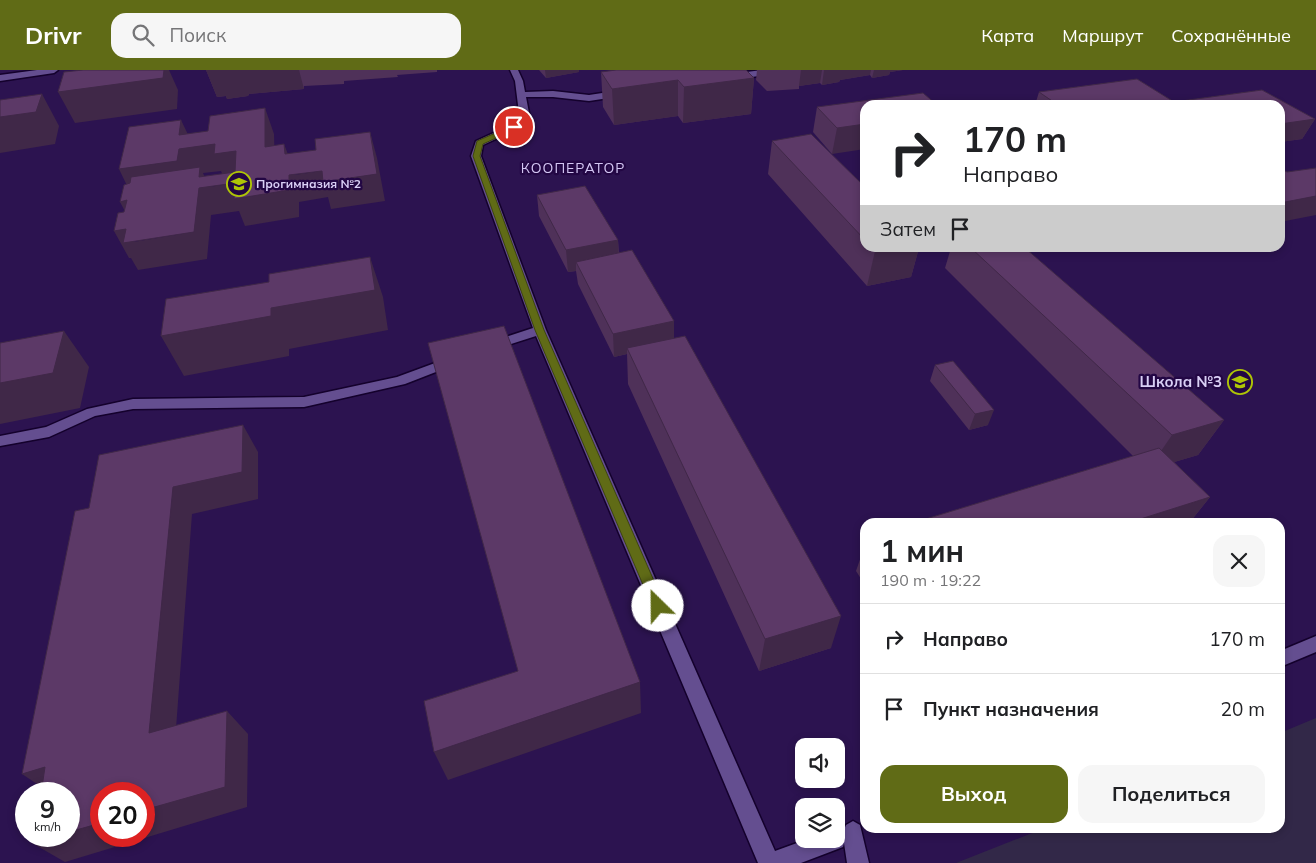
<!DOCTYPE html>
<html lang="ru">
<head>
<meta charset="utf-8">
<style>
	:root { --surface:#fff; --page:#f6f6f6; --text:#202124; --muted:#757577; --line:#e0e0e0; --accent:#606b16 }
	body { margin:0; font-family:Mulish,sans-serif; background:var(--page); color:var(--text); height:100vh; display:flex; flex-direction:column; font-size:19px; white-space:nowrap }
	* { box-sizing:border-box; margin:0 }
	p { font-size:16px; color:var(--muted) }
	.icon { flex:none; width:28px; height:28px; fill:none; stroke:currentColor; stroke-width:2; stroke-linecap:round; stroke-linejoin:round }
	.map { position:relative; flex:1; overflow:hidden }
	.panel { position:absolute; left:860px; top:448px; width:425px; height:315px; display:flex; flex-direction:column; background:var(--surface); border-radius:15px; box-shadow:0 2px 8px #0003 }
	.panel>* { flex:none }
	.banner { position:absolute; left:860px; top:30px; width:425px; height:152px; border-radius:15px; box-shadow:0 2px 8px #0003; background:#fff; color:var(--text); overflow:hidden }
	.tools { position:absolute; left:795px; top:668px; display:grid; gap:10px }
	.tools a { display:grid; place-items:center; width:50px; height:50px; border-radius:10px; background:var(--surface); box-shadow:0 2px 8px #0003; font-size:25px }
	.speed { position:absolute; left:15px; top:712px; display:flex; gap:10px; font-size:25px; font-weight:700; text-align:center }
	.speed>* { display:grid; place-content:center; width:65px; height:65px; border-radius:50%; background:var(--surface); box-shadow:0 2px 8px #0003; line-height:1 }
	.speed small { font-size:12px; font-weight:400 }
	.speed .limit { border:8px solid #d22; background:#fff; color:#111 }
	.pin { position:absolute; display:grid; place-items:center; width:42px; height:42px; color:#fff; margin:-21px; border:2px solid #fff; border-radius:50%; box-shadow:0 1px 5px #0007 }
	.me { position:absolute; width:55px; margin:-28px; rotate:337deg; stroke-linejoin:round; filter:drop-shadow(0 0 4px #0008) }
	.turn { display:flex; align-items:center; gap:18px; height:105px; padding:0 20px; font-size:22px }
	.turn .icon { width:65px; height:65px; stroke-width:2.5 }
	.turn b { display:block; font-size:35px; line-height:42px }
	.then { display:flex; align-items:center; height:48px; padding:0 20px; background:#0003; gap:10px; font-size:19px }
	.round { display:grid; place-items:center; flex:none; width:52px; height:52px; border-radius:15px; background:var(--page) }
	.head { display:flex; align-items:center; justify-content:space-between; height:85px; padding:0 20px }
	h1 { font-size:30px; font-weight:700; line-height:38px }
	.button { display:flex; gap:10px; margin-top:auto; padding:10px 20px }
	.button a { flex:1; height:58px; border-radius:15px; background:var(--accent); color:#fff; font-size:20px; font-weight:700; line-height:58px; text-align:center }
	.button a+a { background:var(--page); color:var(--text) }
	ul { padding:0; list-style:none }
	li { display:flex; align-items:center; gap:15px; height:70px; padding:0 20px; border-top:1px solid var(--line) }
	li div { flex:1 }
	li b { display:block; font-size:19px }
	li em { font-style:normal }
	header { display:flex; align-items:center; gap:30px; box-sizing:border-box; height:70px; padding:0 25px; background:var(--accent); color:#fff }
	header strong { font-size:24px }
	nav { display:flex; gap:28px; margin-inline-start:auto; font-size:18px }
	.search { width:350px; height:45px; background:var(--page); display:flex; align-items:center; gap:12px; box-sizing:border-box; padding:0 18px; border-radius:15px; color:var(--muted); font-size:19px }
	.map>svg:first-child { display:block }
</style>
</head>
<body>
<header>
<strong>Drivr</strong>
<div class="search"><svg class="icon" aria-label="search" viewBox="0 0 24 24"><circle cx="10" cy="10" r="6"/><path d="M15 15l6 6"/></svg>Поиск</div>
<nav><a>Карта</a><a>Маршрут</a><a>Сохранённые</a></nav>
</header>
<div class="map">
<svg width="1316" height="793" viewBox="0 0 1316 793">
	<rect width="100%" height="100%" fill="#2c1350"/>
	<path fill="#322848" d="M1316,648V793H956L1045,758H1280V663Z"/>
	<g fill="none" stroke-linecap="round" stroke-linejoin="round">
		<defs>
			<g id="minor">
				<path d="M37,0H58L54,3L0,11V5Z"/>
				<path d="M510,0H518L523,11L525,22L553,21L589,25L622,20L626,23L622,26L589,31L553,27H526L529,43L517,59L483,75L481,86L546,260L775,781L808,769H836V759L843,762L846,755L853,751L860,755L869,793H847L844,773L843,777L801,793H758L536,266L489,281L483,277L484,274L533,258L471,86L476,71L511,55L519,43L515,11Z"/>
				<path d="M762,0H783L779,3L731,10L727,7L731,4Z"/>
				<path d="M454,286L461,290L459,293L405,314L304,337L133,339L95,346L49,367L0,376V366L46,357L87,339L133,329L304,327L397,307Z"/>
				<path d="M1316,566V582L1280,597V581Z"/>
			</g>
		</defs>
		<use href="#minor" stroke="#14012c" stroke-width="3"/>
		<use href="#minor" fill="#644e90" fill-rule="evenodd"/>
	</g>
	<g fill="#4f3159">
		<path d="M206,0H437V2L397,5L398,7L344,11V14L304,16V19L249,24L248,26L227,29L226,26L217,27Z"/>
		<path d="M539,0H579V2L546,8Z"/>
		<path d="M757,0H903L890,2L889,5L872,8L870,5L840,10L839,12L822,15L820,13L799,16V19L767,21L756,10Z"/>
		<path d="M601,2L754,8L751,44L683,53L678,46L614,55L603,37Z"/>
		<path d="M1137,9L1174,32L1262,20L1315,49L1302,69L1280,72V35H1035L1039,22Z"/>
		<path d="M937,35L832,84L813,62L817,37Z"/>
		<path d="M772,71L865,117V178H919L911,207L867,216L768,104Z"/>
		<path d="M537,125L618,170L619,183L674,251V268L831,578L759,601L628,314L627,284L614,287L578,214L576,201L568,202L539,146Z"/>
		<path d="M951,178H1025L1224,350L1198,385L1174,392L1210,427L1190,452H916L1133,386L945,198Z"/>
		<path d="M935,295L988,355L969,360L930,311Z"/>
		<path d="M865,475V515L856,501Z"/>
	</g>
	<g fill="#402848">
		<path d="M164,0H169L178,20L177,39L75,53L58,22Z"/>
		<path d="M206,0H299L304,19L249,24L248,26L227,29L226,26L217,27Z"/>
		<path d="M545,0H579V2L546,8Z"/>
		<path d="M801,0H822L820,13L799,16Z"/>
		<path d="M824,0H871L870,5L840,10L839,12L822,15Z"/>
		<path d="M874,0H903L890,2L889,5L872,8Z"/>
		<path d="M754,8L751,44L683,53L684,17Z"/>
		<path d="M678,10V46L614,55L612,19Z"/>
		<path d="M42,24L59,56L55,74L0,83V47Z"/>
		<path d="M265,38L274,64L275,103L265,77Z"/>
		<path d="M1315,49L1302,69L1280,72V54Z"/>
		<path d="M181,50L193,75L192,77L215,74L219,83L236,81L247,107L225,110L221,101L203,103L209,117L235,113L241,128L289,120V105H292L285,84L284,74L294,100V105L322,101L325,112L377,104L370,62L377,88L385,131L331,139L328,127L299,132V147L245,156L239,141L211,145L207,189L138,200L131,188H129L114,161L126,159L133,172L194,162L199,118H203L199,107V104L191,105L189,117L132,126L119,99L177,91L179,79L185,78L179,65Z"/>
		<path d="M865,54V79L832,84L837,58Z"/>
		<path d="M1316,126V145L1280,152V133Z"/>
		<path d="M127,130L134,158L120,132Z"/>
		<path d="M618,170L619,192H576V201L568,202L566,180Z"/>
		<path d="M894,178H919L911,207L867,216L875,181Z"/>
		<path d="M370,187L383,227L388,260L289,279V286L184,306L161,266L271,238Z"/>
		<path d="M674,251V273L627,278V284L614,287L613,264Z"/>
		<path d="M64,261L89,297L80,338L0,354V313Z"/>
		<path d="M994,340L988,355L969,360L975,344Z"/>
		<path d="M1224,350L1198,385L1148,400L1172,365Z"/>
		<path d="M243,355L258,382V429L192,444L174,685L149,663L173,417Z"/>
		<path d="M1210,427L1190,452H1131Z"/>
		<path d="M841,546L831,578L759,601L765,569Z"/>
		<path d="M640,612L641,643L448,710L434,682Z"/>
		<path d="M227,641L248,664L247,737L65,792L32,773L55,766H69V762L101,753V766H144V740Z"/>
		<path d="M45,697L52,724L22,704Z"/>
	</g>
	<g fill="#5c3967" stroke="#402848">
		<path d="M83,0H164L163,8L58,22L64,2Z"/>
		<path d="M616,0H746L754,8L684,17L678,10L612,19L601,2Z"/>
		<path d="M1137,9L1174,32L1262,20L1315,49L1280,54V35H1058L1039,22Z"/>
		<path d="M923,23L937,35H865V54L837,58L817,37Z"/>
		<path d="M42,24L36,42L0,47V30Z"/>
		<path d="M265,38V77L284,74L285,84L316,80L315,69L370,62L377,104L323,112L322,101L289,105V120L234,129L235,113L199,118L194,162L123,173L126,159L114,161L118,143L124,142L127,130L120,132L124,115L130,113L131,107L200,97L199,107L235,102L236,81L214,84L215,74L179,79L177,91L119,99L129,57L181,50L179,65L208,61L210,46Z"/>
		<path d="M811,64L865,117V170L772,71Z"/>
		<path d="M1280,98L1287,102L1316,98V126L1280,133Z"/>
		<path d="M585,116L618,170L566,180L537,125Z"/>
		<path d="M872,178H894L875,181Z"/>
		<path d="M971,178H1025L1224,350L1172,365Z"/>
		<path d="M632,180L674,251L613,264L576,192Z"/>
		<path d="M370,187L375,220L271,238V246L161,266L166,229L269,212V204Z"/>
		<path d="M504,256L640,612L434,682L424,631L518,601L428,273Z"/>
		<path d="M64,261L53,303L0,313V273Z"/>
		<path d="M685,266L841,546L765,569L627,278Z"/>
		<path d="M953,291L994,340L975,344L935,295Z"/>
		<path d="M243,355L242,402L173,417L149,663L227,641L225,717L144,740V724H101V753L69,762V724H41L45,697L22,704L75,441L89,438L99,385Z"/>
		<path d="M1159,378L1210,427L1131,452H916Z"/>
		<path d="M33,766H55L32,773Z"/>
	</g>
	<path fill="#606b16" stroke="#3e460e" d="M514,55L516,56V59L483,74L480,86L544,260L665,536L663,540L658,542L654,540L652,536L535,260L473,86L477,71Z"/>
	<defs>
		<symbol id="school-ring" viewBox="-11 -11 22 22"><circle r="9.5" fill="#230744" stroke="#afc506" stroke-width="1.5"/><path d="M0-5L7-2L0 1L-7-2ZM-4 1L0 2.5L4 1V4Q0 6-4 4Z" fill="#afc506"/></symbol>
	</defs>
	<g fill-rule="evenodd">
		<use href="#school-ring" x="225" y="100" width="28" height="28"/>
		<use href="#school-ring" x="1226" y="298" width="28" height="28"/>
	</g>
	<g text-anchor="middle" stroke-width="4.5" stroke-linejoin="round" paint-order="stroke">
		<g font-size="12" font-weight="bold" fill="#d9cff5" stroke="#230744" text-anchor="start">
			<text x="256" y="118">Прогимназия №2</text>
		</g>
		<g font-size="14" letter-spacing="1" fill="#d3c6f3" stroke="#230744">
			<text x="573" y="103">КООПЕРАТОР</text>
		</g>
		<g font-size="15" font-weight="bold" fill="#d9cff5" stroke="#230744" text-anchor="end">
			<text x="1222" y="317">Школа №3</text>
		</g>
	</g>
</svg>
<div class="tools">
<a><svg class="icon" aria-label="sound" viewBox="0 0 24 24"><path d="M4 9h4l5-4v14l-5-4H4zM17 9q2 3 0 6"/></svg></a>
<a><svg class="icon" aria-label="layers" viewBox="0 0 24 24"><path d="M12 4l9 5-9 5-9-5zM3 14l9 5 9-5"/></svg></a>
</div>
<div class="speed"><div>9<small>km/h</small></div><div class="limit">20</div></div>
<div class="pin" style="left:514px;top:57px;background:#d93025"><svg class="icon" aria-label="arrive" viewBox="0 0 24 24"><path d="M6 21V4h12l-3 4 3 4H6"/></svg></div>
<svg class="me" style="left:658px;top:536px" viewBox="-20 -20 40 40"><circle r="19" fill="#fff"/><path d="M0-13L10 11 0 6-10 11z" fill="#606b16"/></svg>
<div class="banner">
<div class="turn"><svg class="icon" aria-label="right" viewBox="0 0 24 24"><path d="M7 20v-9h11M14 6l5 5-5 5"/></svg><div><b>170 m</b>Направо</div></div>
<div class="then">Затем<svg class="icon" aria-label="arrive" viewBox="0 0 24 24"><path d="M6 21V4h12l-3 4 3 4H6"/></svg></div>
</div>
<section class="panel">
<div class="head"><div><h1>1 мин</h1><p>190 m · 19:22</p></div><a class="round"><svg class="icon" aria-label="close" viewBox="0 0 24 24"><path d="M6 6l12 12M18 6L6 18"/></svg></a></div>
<ul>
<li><svg class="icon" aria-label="right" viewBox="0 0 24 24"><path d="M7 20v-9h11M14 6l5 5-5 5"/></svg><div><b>Направо</b></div><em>170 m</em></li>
<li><svg class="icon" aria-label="arrive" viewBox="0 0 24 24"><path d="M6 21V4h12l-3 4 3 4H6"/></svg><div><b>Пункт назначения</b></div><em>20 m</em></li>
</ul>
<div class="button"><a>Выход</a><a>Поделиться</a></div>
</section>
</div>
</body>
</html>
